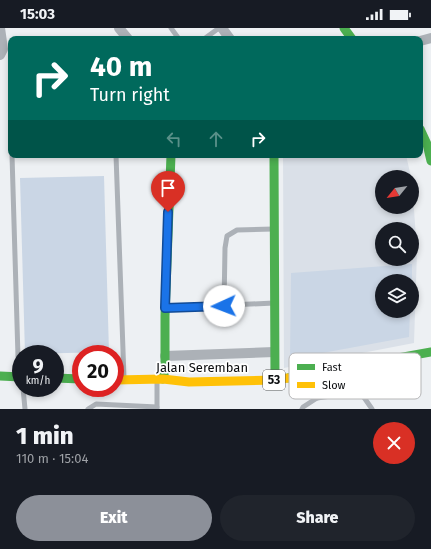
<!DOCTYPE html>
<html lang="en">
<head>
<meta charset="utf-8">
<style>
	:root { --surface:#171b24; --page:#20242c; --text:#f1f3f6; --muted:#9ea1a6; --accent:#8c9099 }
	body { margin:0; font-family:"Fira Sans",sans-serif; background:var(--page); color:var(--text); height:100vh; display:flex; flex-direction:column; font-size:15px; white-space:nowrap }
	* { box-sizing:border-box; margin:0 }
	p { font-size:13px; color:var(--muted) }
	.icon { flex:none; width:22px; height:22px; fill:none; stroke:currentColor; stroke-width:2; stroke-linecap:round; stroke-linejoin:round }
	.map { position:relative; height:381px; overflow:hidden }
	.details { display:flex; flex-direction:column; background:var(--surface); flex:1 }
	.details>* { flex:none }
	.banner { position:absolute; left:8px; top:8px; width:415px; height:122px; border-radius:8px; box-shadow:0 2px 6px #0003; background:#00695c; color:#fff; overflow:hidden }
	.needle { width:26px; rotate:240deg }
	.fabs { position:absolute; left:375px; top:142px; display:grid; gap:8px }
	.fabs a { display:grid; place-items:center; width:44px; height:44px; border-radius:50%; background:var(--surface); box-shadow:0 2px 6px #0003; font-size:20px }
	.speed { position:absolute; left:12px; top:317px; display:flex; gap:8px; font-size:20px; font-weight:700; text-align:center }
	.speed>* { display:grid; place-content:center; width:52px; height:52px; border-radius:50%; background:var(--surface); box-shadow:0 2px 6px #0003; line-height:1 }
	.speed small { font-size:10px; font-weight:400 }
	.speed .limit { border:6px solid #d22; background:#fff; color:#111 }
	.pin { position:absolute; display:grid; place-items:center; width:34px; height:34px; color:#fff; margin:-41px -17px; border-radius:50% 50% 50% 0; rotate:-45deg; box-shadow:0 0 4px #0007 }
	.pin .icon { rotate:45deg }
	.me { position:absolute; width:44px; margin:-22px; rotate:268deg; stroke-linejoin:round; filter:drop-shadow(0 0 3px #0008) }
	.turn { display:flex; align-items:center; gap:14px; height:84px; padding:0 16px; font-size:18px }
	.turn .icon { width:52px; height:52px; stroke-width:2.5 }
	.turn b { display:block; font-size:28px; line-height:34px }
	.lanes { display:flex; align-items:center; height:38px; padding:0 16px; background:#0003; justify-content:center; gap:20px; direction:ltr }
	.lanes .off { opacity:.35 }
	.round { display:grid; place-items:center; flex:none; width:42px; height:42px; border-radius:21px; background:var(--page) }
	.summary { display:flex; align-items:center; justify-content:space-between; height:68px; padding:0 16px }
	h1 { font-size:24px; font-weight:800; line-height:30px }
	.action { display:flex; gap:8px; margin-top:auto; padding:8px 16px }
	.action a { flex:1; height:46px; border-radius:24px; background:var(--accent); color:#fff; font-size:16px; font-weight:800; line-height:46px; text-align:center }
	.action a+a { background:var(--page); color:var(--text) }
	.status { display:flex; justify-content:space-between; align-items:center; height:28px; padding:0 20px; background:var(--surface); direction:ltr }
	.status svg { height:11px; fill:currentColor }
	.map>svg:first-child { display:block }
</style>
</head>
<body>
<div class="status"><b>15:03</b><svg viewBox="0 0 49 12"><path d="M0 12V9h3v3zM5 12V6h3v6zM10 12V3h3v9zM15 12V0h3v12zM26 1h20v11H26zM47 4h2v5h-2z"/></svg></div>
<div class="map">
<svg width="431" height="381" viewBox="0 0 431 381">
	<rect width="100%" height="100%" fill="#edf0f3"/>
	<path fill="#dae0e8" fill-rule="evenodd" d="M283,127H406L411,149H382V179H412V153L417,224L414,315L284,340ZM382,201H412V231H382ZM382,253H412V283H382Z"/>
	<g fill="#cad6e5">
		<path d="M104,148L109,324L25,326L20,150Z"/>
		<path d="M412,236V253H382V283H410L409,309L290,331L291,245Z"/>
	</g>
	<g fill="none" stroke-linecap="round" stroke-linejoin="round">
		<g stroke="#acb1b7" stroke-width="5">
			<path d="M171,0L179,11"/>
			<path d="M204,11L219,0"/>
			<path d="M12,127L18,329"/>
			<path d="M116,127L124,350"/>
			<path d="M224,278L225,220L227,208L237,202L273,201"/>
			<path d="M166,280L274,275"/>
			<path d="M310,348L317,370"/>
			<path d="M23,360L25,381"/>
			<path d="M88,381L96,376L157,379"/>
			<path d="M157,381V353"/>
			<path d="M302,381L303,379L317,370L345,366L363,368L372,381"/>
		</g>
		<g stroke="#acb1b7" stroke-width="10">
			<path d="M119,0L128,11"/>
			<path d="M222,0L230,11"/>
			<path d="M420,13L431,10"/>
			<path d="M0,27L3,21L0,0"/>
			<path d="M165,328L274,324"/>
		</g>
		<g stroke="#4caf50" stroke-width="9">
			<path d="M344,0L352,11"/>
			<path d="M420,101L427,116L431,133"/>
			<path d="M274,127L275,352"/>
			<path d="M0,348L21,349"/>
			<path d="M55,350L81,351"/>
			<path d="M288,350L431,324"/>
			<path d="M163,351L165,342V288L171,127"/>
		</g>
		<path stroke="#ffc107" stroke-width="9" d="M115,352L163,351L189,354L275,352L288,350"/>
	</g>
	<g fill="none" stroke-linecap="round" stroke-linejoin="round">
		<defs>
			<path id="route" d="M168,184L165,280L224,278"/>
		</defs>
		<use href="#route" stroke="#114b97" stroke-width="10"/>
		<use href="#route" stroke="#1a73e8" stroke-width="7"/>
	</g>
	<g text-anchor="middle" stroke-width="3.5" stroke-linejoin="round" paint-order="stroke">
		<rect fill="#fff" stroke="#545657" stroke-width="1" x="263" y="342" width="22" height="20" rx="3"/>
		<g font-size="12" font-weight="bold" fill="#0b0d0f">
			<text x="274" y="356">53</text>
		</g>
		<g font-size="13" fill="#0b0d0f" stroke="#fff">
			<text x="202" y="344">Jalan Seremban</text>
		</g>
	</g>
	<rect x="289" y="325" width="132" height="46" rx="6" fill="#fff" stroke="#b6b6b7" stroke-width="1"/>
	<rect x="297" y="336" width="18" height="6" fill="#4caf50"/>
	<rect x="297" y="354" width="18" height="6" fill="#ffc107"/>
	<g font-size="11" fill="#0b0d0f">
		<text x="322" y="343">Fast</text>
		<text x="322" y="361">Slow</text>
	</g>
</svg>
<div class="fabs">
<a><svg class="needle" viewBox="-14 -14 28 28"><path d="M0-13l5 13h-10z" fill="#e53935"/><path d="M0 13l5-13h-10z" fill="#9ea1a6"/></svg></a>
<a><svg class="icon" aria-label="search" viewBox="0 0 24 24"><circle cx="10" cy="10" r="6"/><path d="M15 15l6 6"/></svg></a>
<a><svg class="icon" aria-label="layers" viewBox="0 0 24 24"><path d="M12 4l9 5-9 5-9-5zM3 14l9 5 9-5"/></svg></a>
</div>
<div class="speed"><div>9<small>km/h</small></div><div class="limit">20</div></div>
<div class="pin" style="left:168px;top:184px;background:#d93025"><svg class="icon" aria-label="arrive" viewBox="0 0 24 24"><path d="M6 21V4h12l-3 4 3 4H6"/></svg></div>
<svg class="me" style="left:224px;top:278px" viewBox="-20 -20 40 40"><circle r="19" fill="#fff"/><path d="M0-13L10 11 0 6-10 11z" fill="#1a73e8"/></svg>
<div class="banner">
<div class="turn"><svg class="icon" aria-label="right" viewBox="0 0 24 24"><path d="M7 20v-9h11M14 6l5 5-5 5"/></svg><div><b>40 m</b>Turn right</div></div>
<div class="lanes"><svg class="icon off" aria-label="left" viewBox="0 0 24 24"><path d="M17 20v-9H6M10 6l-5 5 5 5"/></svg><svg class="icon off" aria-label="ahead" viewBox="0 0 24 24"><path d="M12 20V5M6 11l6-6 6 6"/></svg><svg class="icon" aria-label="right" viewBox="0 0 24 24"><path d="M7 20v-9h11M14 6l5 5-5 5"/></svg></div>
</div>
</div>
<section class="details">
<div class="summary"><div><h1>1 min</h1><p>110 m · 15:04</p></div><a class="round" style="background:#d93025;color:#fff"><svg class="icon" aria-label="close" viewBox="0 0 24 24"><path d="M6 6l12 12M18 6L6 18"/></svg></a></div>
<div class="action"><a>Exit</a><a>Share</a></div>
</section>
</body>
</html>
